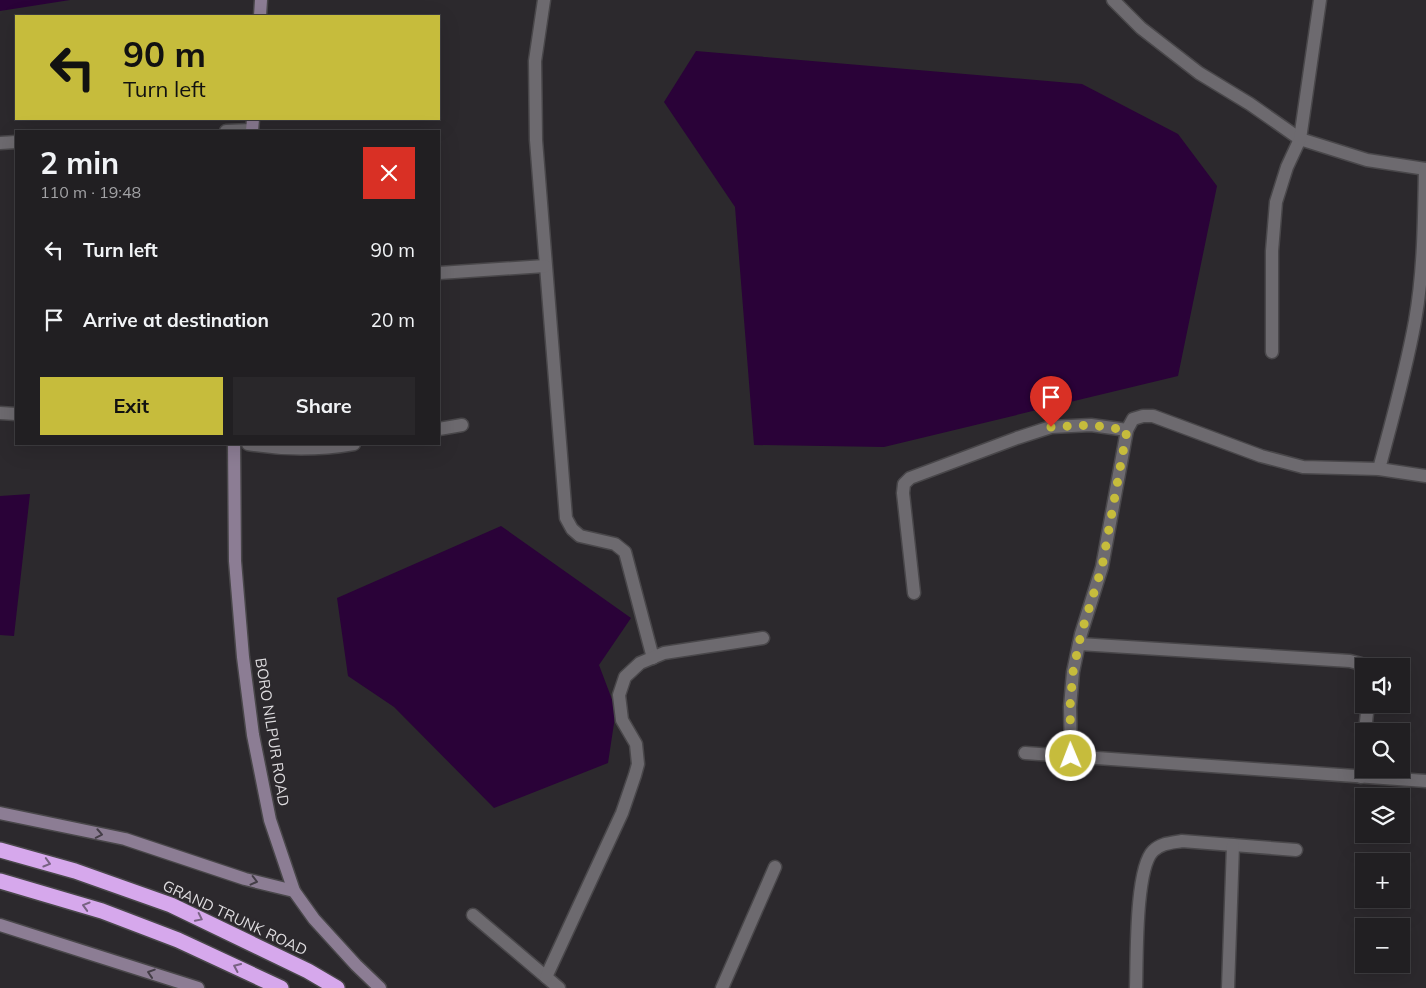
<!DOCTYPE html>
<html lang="en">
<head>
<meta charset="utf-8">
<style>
	:root { --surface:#211f22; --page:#29272a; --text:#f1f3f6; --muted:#a2a2a5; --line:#3e3d40; --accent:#c6bc3c }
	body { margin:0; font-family:Mulish,sans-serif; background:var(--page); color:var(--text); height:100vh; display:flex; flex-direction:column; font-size:19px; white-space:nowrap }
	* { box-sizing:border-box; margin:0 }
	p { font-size:16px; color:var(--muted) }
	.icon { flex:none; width:28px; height:28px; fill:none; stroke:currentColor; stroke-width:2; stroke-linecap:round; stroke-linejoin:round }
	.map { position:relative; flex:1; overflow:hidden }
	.sheet { position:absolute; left:15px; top:130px; width:425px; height:315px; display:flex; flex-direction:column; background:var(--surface); border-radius:0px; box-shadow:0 5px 20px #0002,0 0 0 1px var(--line) }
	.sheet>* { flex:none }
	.guide { position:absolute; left:15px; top:15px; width:425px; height:105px; border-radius:0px; box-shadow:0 5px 20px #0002,0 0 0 1px var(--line); background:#c6bc3c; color:#111; overflow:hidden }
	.buttons { position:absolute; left:1355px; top:658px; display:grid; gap:10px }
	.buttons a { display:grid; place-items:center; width:55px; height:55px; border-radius:0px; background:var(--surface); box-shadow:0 5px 20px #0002,0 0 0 1px var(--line); font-size:25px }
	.pin { position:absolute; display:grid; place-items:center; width:42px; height:42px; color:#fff; margin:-51px -21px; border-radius:50% 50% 50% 0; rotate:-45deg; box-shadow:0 0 5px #0007 }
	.pin .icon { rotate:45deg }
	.me { position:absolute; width:55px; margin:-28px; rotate:359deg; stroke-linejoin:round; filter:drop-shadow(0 0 4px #0008) }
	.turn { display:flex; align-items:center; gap:18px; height:105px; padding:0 25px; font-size:22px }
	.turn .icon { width:65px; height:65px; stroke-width:2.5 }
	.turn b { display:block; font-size:35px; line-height:42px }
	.round { display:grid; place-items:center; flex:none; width:52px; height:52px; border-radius:0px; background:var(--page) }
	.summary { display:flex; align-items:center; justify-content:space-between; height:85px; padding:0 25px }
	h1 { font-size:30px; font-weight:700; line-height:38px }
	.action { display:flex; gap:10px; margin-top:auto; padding:10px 25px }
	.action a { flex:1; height:58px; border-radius:0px; background:var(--accent); color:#111; font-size:20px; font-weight:700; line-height:58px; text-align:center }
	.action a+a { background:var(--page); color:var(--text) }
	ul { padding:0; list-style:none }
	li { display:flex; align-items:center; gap:15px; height:70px; padding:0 25px }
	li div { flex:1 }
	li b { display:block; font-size:19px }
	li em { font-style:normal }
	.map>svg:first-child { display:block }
</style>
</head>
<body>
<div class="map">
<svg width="1426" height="988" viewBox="0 0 1426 988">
	<rect width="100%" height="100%" fill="#2c292d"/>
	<g fill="#2a0238">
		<path d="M0,0H70L0,11Z"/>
		<path d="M696,51L1082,84L1178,134L1217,186L1178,376L884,447L754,445L735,207L664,102Z"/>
		<path d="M30,494L14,636L0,635V496Z"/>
		<path d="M501,526L631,618L599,665L616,710L608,763L494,808L394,707L348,676L337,598Z"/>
	</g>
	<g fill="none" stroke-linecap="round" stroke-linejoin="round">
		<defs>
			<g id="street">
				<path d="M544,0L535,61L536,140L566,518L572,529L580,536L615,544L625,552L653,658"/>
				<path d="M1113,0L1141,28L1199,73L1250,104L1300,139L1367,160L1426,169"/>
				<path d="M226,131L252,130"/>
				<path d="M0,143L16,142"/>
				<path d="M439,273L545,266"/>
				<path d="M1272,352V251L1276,202L1287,167L1300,139L1320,0"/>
				<path d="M0,413L16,414"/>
				<path d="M439,429L462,425"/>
				<path d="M248,444C283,450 319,450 354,444"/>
				<path d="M1379,469C1392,420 1406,371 1415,321C1424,270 1424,219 1425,169"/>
				<path d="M914,593L903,493L904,484L910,478L1017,438L1051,427L1091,425L1127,430"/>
				<path d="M1079,644L1350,661L1361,664L1364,666"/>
				<path d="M1365,731L1368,704"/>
				<path d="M1025,753L1426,781"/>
				<path d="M1071,756L1070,707L1073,672L1081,634L1102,567L1127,430L1133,419L1143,416H1153L1261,456L1303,467L1379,469L1426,476"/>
				<path d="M1361,777L1364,750"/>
				<path d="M473,915L559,988"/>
				<path d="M546,977L622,813L635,775L638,764L636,744L622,720L619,695L625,677L640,663L664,653L763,638"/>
				<path d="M722,988L775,867"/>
				<path d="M1136,988C1137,960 1135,869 1153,851C1161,843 1171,843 1182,841L1296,850"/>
				<path d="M1228,988L1233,845"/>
			</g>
			<g id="secondary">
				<path d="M260,16L261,0"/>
				<path d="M252,131L253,119"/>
				<path d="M234,444L235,561L243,657L253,735L270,820L294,891L314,919L356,965L380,988"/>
				<path d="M0,813L125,839L245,879L294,891"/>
				<path d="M0,925L198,988"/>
			</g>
			<g id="highway">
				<path d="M0,850L75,871L171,905L308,971L337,988"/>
				<path d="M0,881L102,911L178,940L281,988"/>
			</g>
		</defs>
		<use href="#street" stroke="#49474a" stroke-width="15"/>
		<use href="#secondary" stroke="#49474a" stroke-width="15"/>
		<use href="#highway" stroke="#49474a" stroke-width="18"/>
		<use href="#street" stroke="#6d6a6f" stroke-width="12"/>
		<use href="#secondary" stroke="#8c7d94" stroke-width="12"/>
		<use href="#highway" stroke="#d6a8ec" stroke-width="15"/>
	</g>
	<defs><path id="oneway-chevron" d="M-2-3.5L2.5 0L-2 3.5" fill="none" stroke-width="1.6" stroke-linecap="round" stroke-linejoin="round" transform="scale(1.25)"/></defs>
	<g stroke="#443e47">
		<use href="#oneway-chevron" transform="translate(99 834) rotate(11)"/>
		<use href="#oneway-chevron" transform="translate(254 881) rotate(14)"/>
		<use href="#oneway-chevron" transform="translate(151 973) rotate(-162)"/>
	</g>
	<g stroke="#786283">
		<use href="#oneway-chevron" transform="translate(47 863) rotate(16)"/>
		<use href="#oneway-chevron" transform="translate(86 906) rotate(-164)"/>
		<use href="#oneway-chevron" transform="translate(199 918) rotate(26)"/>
		<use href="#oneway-chevron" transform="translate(237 967) rotate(-156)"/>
	</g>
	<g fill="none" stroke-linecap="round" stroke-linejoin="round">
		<path stroke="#c6bc3c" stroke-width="9" stroke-dasharray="0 16.2" d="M1051,427L1091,425L1127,430L1102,567L1081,634L1073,672L1070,707L1071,756"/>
	</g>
	<g text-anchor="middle" stroke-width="4" stroke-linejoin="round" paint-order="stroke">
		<g font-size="15" fill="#dedcdf" stroke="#2c292d">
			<text transform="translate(272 732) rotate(81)" y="5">BORO NILPUR ROAD</text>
			<text transform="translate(235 918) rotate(25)" y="5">GRAND TRUNK ROAD</text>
		</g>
	</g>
</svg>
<div class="buttons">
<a><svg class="icon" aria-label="sound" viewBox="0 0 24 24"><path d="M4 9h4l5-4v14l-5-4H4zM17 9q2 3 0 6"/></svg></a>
<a><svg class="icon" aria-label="search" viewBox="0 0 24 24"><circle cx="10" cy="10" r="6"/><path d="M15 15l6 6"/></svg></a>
<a><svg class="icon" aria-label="layers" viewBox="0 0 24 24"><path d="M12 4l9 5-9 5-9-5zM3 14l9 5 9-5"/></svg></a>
<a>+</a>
<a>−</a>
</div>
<div class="pin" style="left:1051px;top:427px;background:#d93025"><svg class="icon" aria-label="arrive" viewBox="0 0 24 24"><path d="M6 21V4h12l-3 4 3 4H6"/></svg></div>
<svg class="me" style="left:1071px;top:756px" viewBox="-20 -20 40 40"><circle r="17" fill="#c6bc3c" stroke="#fff" stroke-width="3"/><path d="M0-11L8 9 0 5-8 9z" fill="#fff"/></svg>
<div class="guide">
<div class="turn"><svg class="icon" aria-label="left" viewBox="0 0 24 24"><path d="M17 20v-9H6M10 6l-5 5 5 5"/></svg><div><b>90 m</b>Turn left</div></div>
</div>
<section class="sheet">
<div class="summary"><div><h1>2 min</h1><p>110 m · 19:48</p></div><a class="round" style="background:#d93025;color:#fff"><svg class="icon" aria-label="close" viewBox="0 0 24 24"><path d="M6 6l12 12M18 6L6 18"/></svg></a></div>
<ul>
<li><svg class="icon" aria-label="left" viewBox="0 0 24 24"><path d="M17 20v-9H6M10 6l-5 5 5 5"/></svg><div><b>Turn left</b></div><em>90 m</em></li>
<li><svg class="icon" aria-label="arrive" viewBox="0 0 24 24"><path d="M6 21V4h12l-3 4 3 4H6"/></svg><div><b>Arrive at destination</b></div><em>20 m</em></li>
</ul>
<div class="action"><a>Exit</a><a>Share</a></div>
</section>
</div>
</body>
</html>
